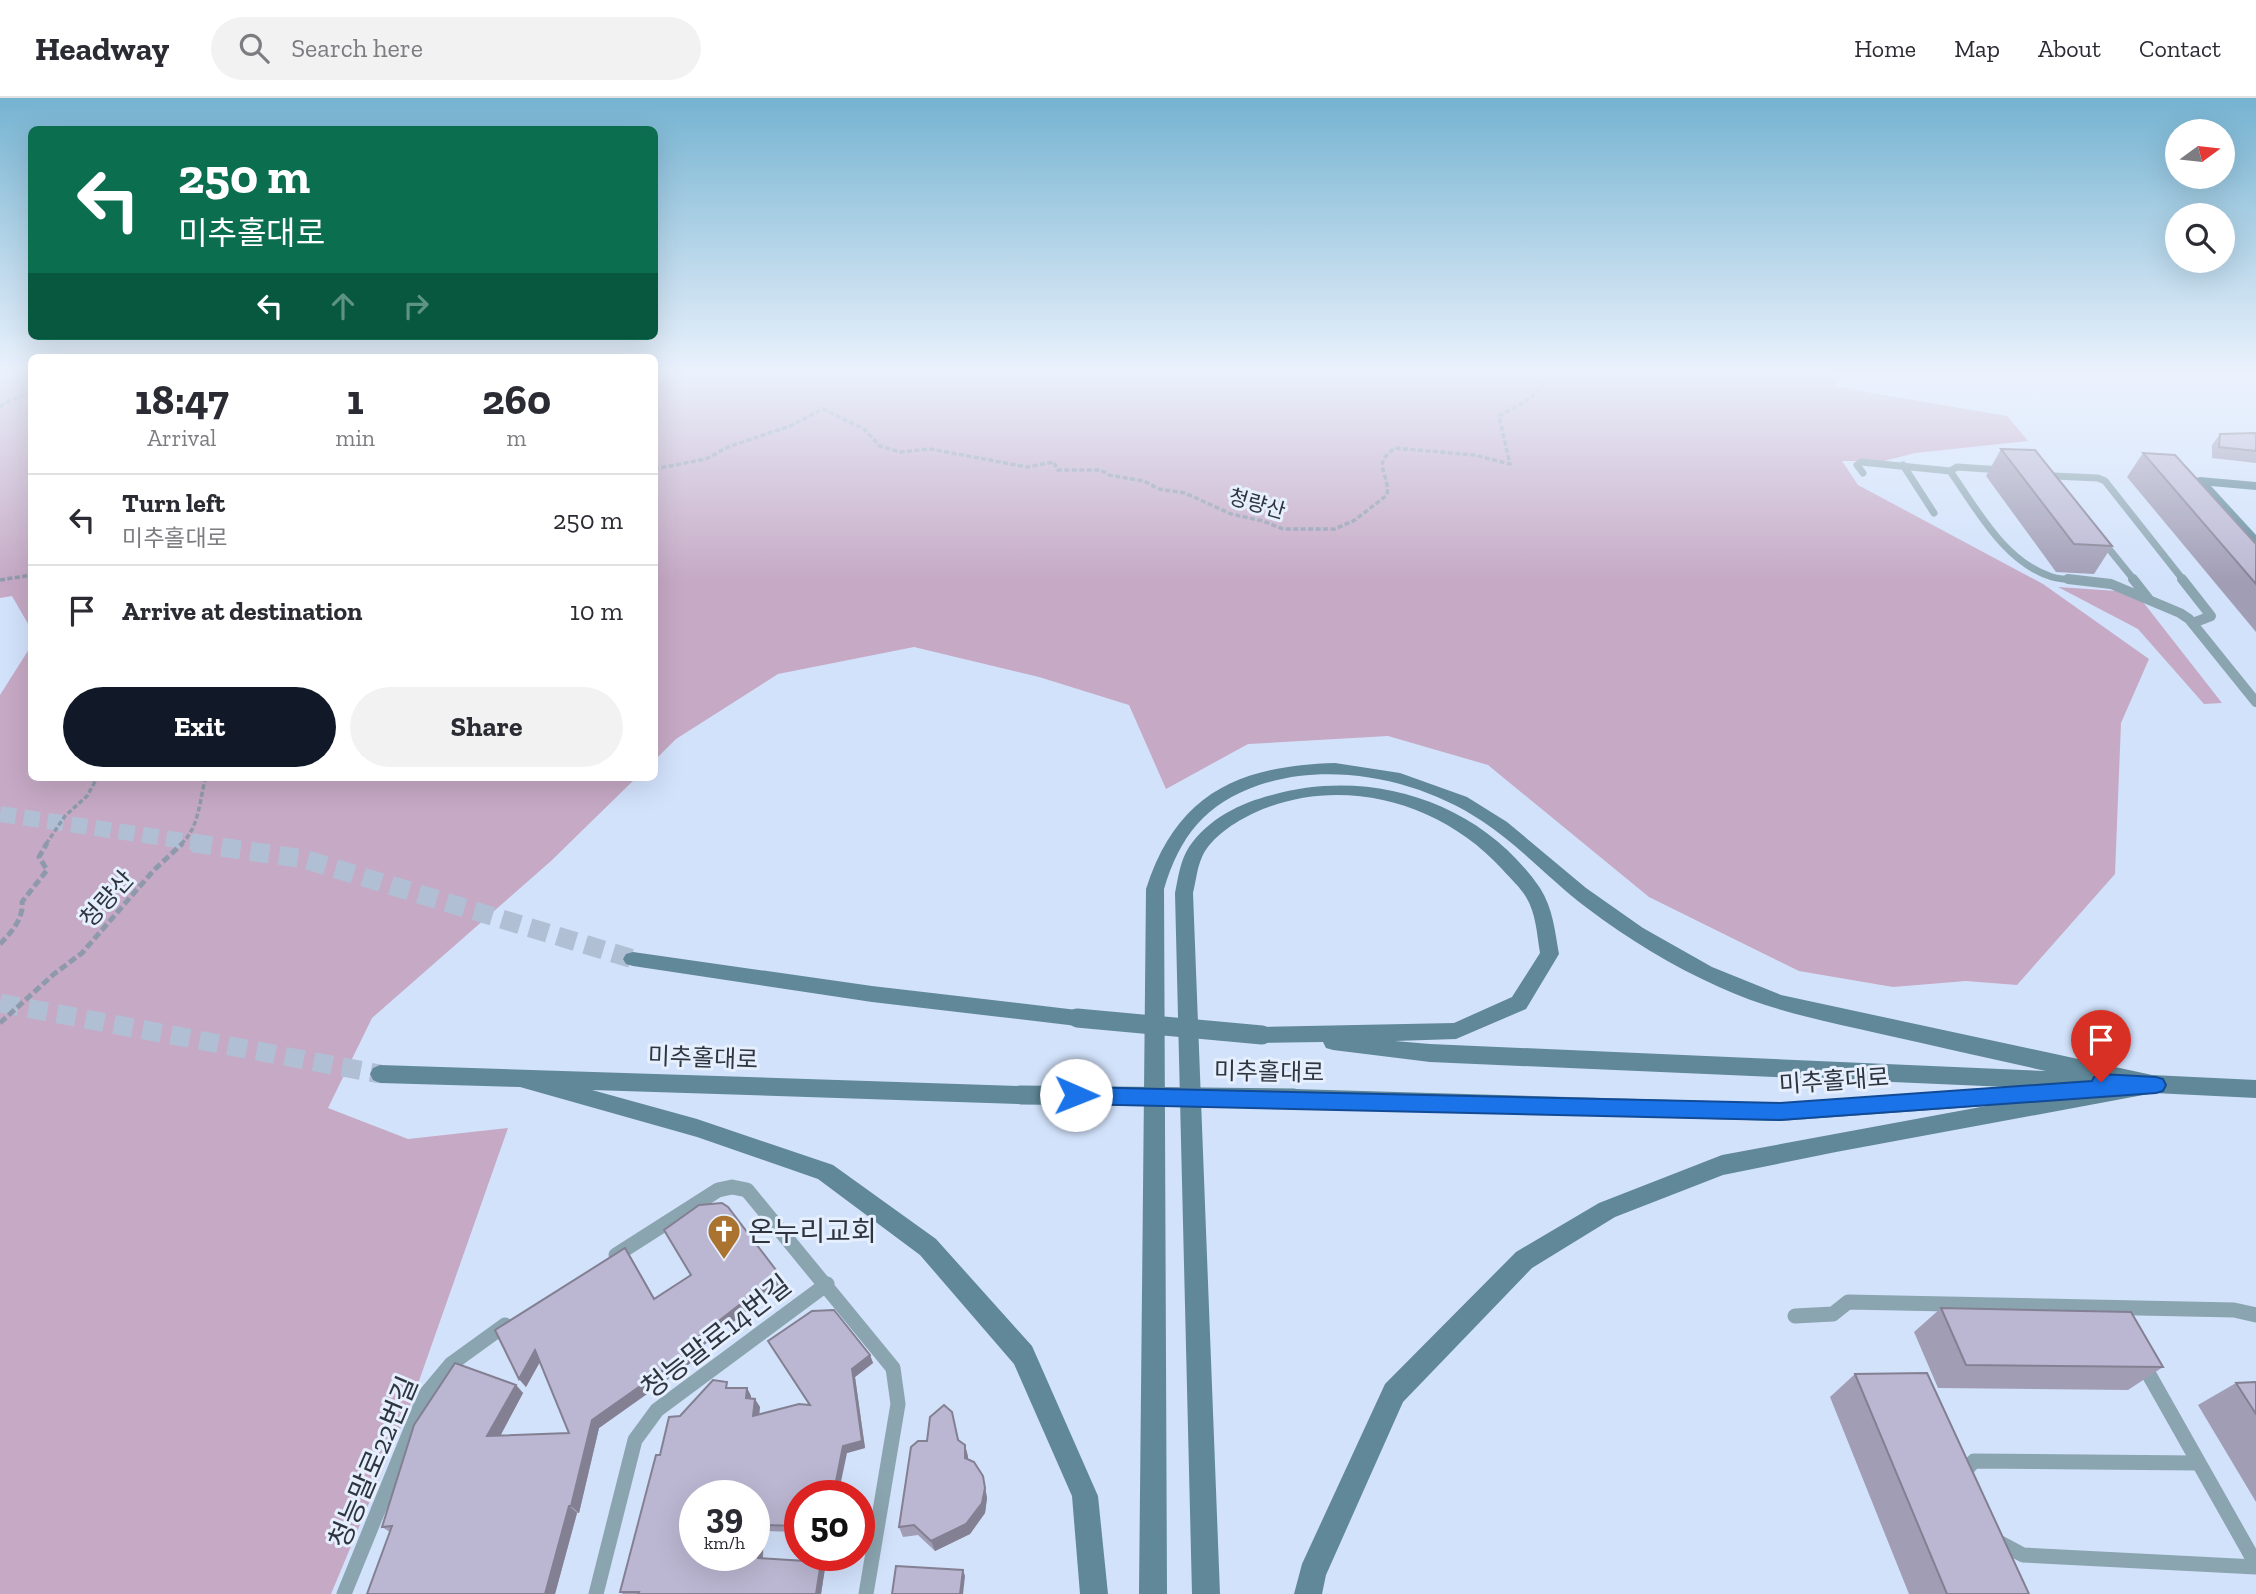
<!DOCTYPE html>
<html lang="en">
<head>
<meta charset="utf-8">
<style>
	:root { --surface:#fff; --page:#f2f2f3; --text:#2b2b33; --muted:#7c7c81; --line:#e1e1e2; --accent:#111827 }
	body { margin:0; font-family:"Zilla Slab","Noto Sans KR",serif; background:var(--page); color:var(--text); height:100vh; display:flex; flex-direction:column; font-size:26px; white-space:nowrap }
	* { box-sizing:border-box; margin:0 }
	p { font-size:23px; color:var(--muted) }
	.icon { flex:none; width:38px; height:38px; fill:none; stroke:currentColor; stroke-width:2; stroke-linecap:round; stroke-linejoin:round }
	.map { position:relative; flex:1; overflow:hidden }
	.sheet { position:absolute; left:28px; top:256px; width:630px; height:427px; display:flex; flex-direction:column; background:var(--surface); border-radius:10px; box-shadow:0 7px 28px #0002 }
	.sheet>* { flex:none }
	.guide { position:absolute; left:28px; top:28px; width:630px; height:214px; border-radius:10px; box-shadow:0 7px 28px #0002; background:#0b6e4f; color:#fff; overflow:hidden }
	.needle { width:46px; rotate:75deg }
	.controls { position:absolute; left:2165px; top:21px; display:grid; gap:14px }
	.controls a { display:grid; place-items:center; width:70px; height:70px; border-radius:50%; background:var(--surface); box-shadow:0 7px 28px #0002; font-size:35px }
	.speed { position:absolute; left:679px; top:1382px; display:flex; gap:14px; font-size:35px; font-weight:700; text-align:center }
	.speed>* { display:grid; place-content:center; width:91px; height:91px; border-radius:50%; background:var(--surface); box-shadow:0 7px 28px #0002; line-height:1 }
	.speed small { font-size:18px; font-weight:400 }
	.speed .limit { border:10px solid #d22; background:#fff; color:#111 }
	.pin { position:absolute; display:grid; place-items:center; width:60px; height:60px; color:#fff; margin:-72px -30px; border-radius:50% 50% 50% 0; rotate:-45deg; box-shadow:0 0 7px #0007 }
	.pin .icon { rotate:45deg }
	.me { position:absolute; width:77px; margin:-38px; rotate:91deg; stroke-linejoin:round; filter:drop-shadow(0 0 5px #0008) }
	.turn { display:flex; align-items:center; gap:24px; height:147px; padding:0 35px; font-size:32px }
	.turn .icon { width:91px; height:91px; stroke-width:2.5 }
	.turn b { display:block; font-size:49px; line-height:60px }
	.lanes { display:flex; align-items:center; height:66px; padding:0 35px; background:#0003; justify-content:center; gap:35px; direction:ltr }
	.lanes .off { opacity:.35 }
	.eta { display:flex; justify-content:space-evenly; align-items:center; height:119px; text-align:center }
	.eta b { font-size:42px; font-weight:700; line-height:49px }
	.button { display:flex; gap:14px; margin-top:auto; padding:14px 35px }
	.button a { flex:1; height:80px; border-radius:42px; background:var(--accent); color:#fff; font-size:28px; font-weight:700; line-height:80px; text-align:center }
	.button a+a { background:var(--page); color:var(--text) }
	ul { padding:0; list-style:none }
	li { display:flex; align-items:center; gap:21px; height:91px; padding:0 35px; border-top:2px solid var(--line) }
	li div { flex:1 }
	li b { display:block; font-size:26px }
	li em { font-style:normal }
	header { display:flex; align-items:center; gap:42px; box-sizing:border-box; height:98px; padding:0 35px; background:var(--surface); border-bottom:2px solid var(--line) }
	header strong { font-size:33px }
	nav { display:flex; gap:38px; margin-inline-start:auto; font-size:24px }
	.search { width:490px; height:63px; background:var(--page); display:flex; align-items:center; gap:18px; box-sizing:border-box; padding:0 24px; border-radius:38px; color:var(--muted); font-size:26px }
	.map>svg:first-child { display:block }
</style>
</head>
<body>
<header>
<strong>Headway</strong>
<div class="search"><svg class="icon" aria-label="search" viewBox="0 0 24 24"><circle cx="10" cy="10" r="6"/><path d="M15 15l6 6"/></svg>Search here</div>
<nav><a>Home</a><a>Map</a><a>About</a><a>Contact</a></nav>
</header>
<div class="map">
<svg width="2256" height="1496" viewBox="0 0 2256 1496">
	<rect width="100%" height="100%" fill="#d2e2fb"/>
	<g fill="#c6a9c5">
		<path d="M0,274H31V531L12,498L0,500Z"/>
		<path d="M655,274H1836V289L2007,318L2028,343L1915,355L1884,363H1842L1858,387L2043,486L2149,561L2121,625L2115,776L2017,887L1966,883L1893,889L1799,873L1649,799L1488,667L1388,638L1248,646L1166,691L1129,607L1039,579L914,549L778,576L676,641L655,662Z"/>
		<path d="M2058,489L2116,493L2143,504L2222,605L2204,606L2138,531Z"/>
		<path d="M31,548L32,679H637L551,763L372,920L328,1010L408,1041L508,1030L413,1300L331,1496H0V597Z"/>
	</g>
	<g fill="none" stroke-linecap="round" stroke-linejoin="round">
		<path stroke="#b1bfd5" stroke-width="16" stroke-dasharray="16 8" stroke-linecap="butt" d="M0,716L205,746"/>
		<g stroke="#b1bfd5" stroke-width="19" stroke-dasharray="19 10" stroke-linecap="butt">
			<path d="M193,745L304,761L633,861"/>
			<path d="M0,905L380,976"/>
		</g>
		<g stroke="#8e9aac" stroke-width="3.5" stroke-dasharray="5 2.5" stroke-linecap="butt">
			<path d="M0,309L10,302L32,295"/>
			<path d="M654,371L706,361L728,349L790,328L823,311L864,331L880,348L900,354L930,351L1027,369L1054,364L1057,372H1101L1109,377L1144,383L1159,391L1185,395L1231,416L1263,423L1283,431H1335L1355,422L1387,397C1390,373 1370,368 1395,350L1474,357L1510,366L1499,318C1518,307 1543,298 1548,274"/>
			<path d="M0,482L32,477"/>
			<path d="M46,746L65,718L87,698L96,682L87,679"/>
			<path d="M181,746C200,729 199,702 206,679"/>
		</g>
		<g stroke="#8e9aac" stroke-width="5" stroke-dasharray="8 3.5" stroke-linecap="butt">
			<path d="M0,846C11,835 24,820 22,804L47,772L39,759L47,745"/>
			<path d="M0,925L54,876L82,855L154,772L183,745"/>
		</g>
		<g stroke="#8ba5b0" stroke-width="7">
			<path d="M1903,367L1934,415"/>
			<path d="M1950,373L1957,369L2002,372"/>
			<path d="M1863,375L1857,367L1861,364L1950,373C1977,411 2004,464 2052,479C2062,482 2074,482 2085,483"/>
			<path d="M2058,388L2053,382L2054,378L2098,380L2105,383L2184,483"/>
			<path d="M2101,441L2135,483"/>
		</g>
		<g stroke="#8ba5b0" stroke-width="10">
			<path d="M2068,481L2111,486L2180,515L2189,521L2256,604"/>
			<path d="M2133,481L2148,500"/>
			<path d="M2182,481L2211,518L2193,525"/>
		</g>
		<g stroke="#8ba5b0" stroke-width="15">
			<path d="M616,1157L718,1092L732,1089L747,1092L893,1270L898,1306L866,1496"/>
			<path d="M1795,1218L1833,1216L1848,1204L2234,1212L2256,1217"/>
			<path d="M2143,1266L2256,1466"/>
			<path d="M1967,1377L1965,1373L1974,1363L2198,1365"/>
			<path d="M1995,1442L2023,1457L2256,1469"/>
			<path d="M344,1496L425,1297L451,1266L505,1227"/>
			<path d="M596,1496L635,1342L657,1312L827,1186"/>
		</g>
		<g fill="#618898" fill-rule="evenodd">
			<path d="M2200,379L2256,384V392L2211,388L2256,437V449L2251,448L2196,386V380Z"/>
			<path d="M1335,665L1400,675L1467,699L1507,724L1586,790L1643,830L1712,869L1781,897L2152,977L2256,982V1000L2154,995L1836,1054L1723,1077L1615,1119L1532,1170L1403,1304L1326,1477L1322,1496H1294L1302,1466L1385,1286L1516,1154L1599,1105L1722,1057L1986,1008L1780,1023L1294,1009L1287,1006L1284,1000L1287,994L1294,991L1780,1005L2007,989L1430,964L1333,952L1326,950L1323,944L1262,945L1255,943L1252,937L1255,931L1262,929L1454,925L1512,899L1540,855C1537,837 1536,815 1526,799C1520,789 1510,780 1502,771C1440,703 1339,676 1254,715C1235,724 1211,739 1202,759C1197,770 1196,783 1193,795L1220,1496H1192L1175,795C1178,780 1180,763 1189,749C1208,721 1240,705 1272,697C1371,669 1481,704 1540,790C1553,810 1555,834 1559,856L1526,911L1456,941L1395,943L1430,946L2046,973C1991,961 1936,948 1881,936C1825,923 1771,913 1719,889C1672,868 1628,841 1587,810C1551,783 1520,748 1482,723C1419,681 1331,663 1259,687C1205,706 1180,738 1164,791L1167,1496H1139L1146,791C1177,695 1239,668 1335,665Z"/>
			<path d="M633,854L872,888L1077,912L1084,914L1087,920L1084,926L1077,928L872,904L633,868L626,866L623,861L626,856Z"/>
			<path d="M380,967L1021,988L1028,991L1031,997L1028,1003L1021,1006L592,992L697,1021L833,1067L936,1141L1032,1248L1098,1398L1108,1496H1080L1072,1398L1014,1266L920,1157L818,1081L697,1039L520,989L380,985L373,982L370,976L373,970Z"/>
		</g>
		<g stroke="#618898" stroke-width="19">
			<path d="M1077,920L1262,937"/>
			<path d="M1021,997L1294,1000"/>
		</g>
	</g>
	<g fill="#a19db5">
		<path d="M2256,335V365L2212,360V347L2220,336Z"/>
		<path d="M2001,351L2112,448L2094,476L2056,474L1986,378Z"/>
		<path d="M2143,355L2256,446V534L2127,379Z"/>
		<path d="M631,1159L655,1201L783,1185L699,1251V1259L599,1330L579,1415H577L555,1496L390,1434L382,1429L516,1287L523,1295L500,1338L569,1335L540,1264L526,1289L519,1281Z"/>
		<path d="M1941,1210L2163,1269L2128,1292L1938,1290L1914,1234Z"/>
		<path d="M768,1243L870,1257L873,1265L855,1279L865,1350L847,1355L800,1398V1434L764,1433L763,1461L825,1470L821,1496H623L620,1494L660,1357L730,1290H747L751,1298V1301L760,1309L759,1317L809,1307Z"/>
		<path d="M1855,1276L2029,1496H1909L1830,1299Z"/>
		<path d="M2256,1284V1404L2198,1307L2236,1285Z"/>
		<path d="M952,1314L959,1343L965,1347L968,1361L983,1378L987,1400L985,1415L970,1436L935,1453L918,1437L903,1439L899,1429L927,1343Z"/>
	</g>
	<g fill="#838093">
		<path d="M779,1176L783,1185L699,1251V1259L599,1330L579,1415L571,1408L592,1322Z"/>
		<path d="M535,1252L542,1260L526,1289L519,1281Z"/>
		<path d="M870,1257L873,1265L855,1279L865,1350L847,1355L838,1398H833L852,1271Z"/>
		<path d="M516,1287L523,1295L496,1346L487,1338Z"/>
		<path d="M747,1290L751,1298V1308L746,1300Z"/>
		<path d="M755,1301L760,1309L758,1326L753,1318Z"/>
		<path d="M965,1347L968,1358V1371L965,1360Z"/>
		<path d="M983,1378L987,1400L985,1415L970,1436L935,1453L931,1443Z"/>
		<path d="M569,1408L577,1415L555,1496H545Z"/>
		<path d="M759,1427L764,1433L762,1467L758,1460Z"/>
		<path d="M821,1464L825,1470L821,1496H816Z"/>
		<path d="M963,1472L965,1478L963,1496H960Z"/>
	</g>
	<g fill="#bbb7d2" stroke="#838093" stroke-width="2" fill-rule="evenodd">
		<path d="M2256,335V353L2219,349L2220,336Z"/>
		<path d="M2001,351L2035,352L2112,448L2074,446Z"/>
		<path d="M2143,355L2175,357L2256,446V486Z"/>
		<path d="M722,1105L728,1109L779,1176L693,1243L694,1250L592,1322L571,1408H569L545,1496H367L392,1428L382,1429L414,1327L455,1265L516,1287L487,1338L569,1335L535,1252L519,1281L495,1232L625,1150L654,1201L691,1177L664,1132L699,1107Z"/>
		<path d="M1941,1210L2131,1214L2163,1269L1966,1267Z"/>
		<path d="M834,1212L870,1257L852,1271L862,1343L843,1348L833,1398H800V1428L759,1427L758,1460L821,1464L816,1496H638L639,1494H620L656,1357H660L669,1319L680,1318L713,1282L727,1284L726,1290H747L746,1300L755,1301L753,1318L799,1306L810,1307L768,1243L812,1213ZM695,1398H754V1458H695Z"/>
		<path d="M1927,1275L2029,1496H1947L1855,1276Z"/>
		<path d="M2256,1284V1316L2236,1285Z"/>
		<path d="M944,1307L952,1314L958,1342L965,1347V1360L974,1364L983,1378L985,1390L982,1405L966,1426L931,1443L914,1427L899,1429L911,1349L918,1343H927L930,1319Z"/>
		<path d="M896,1468L963,1472L960,1496H892Z"/>
	</g>
	<linearGradient id="sky" x2="0" y2="1"><stop stop-color="#75b3d1"/><stop offset="0.57" stop-color="#ebf2fd"/><stop offset="1" stop-color="#ebf2fd" stop-opacity="0"/></linearGradient>
	<rect width="2256" height="483" fill="url(#sky)"/>
	<path fill="#1a73e8" stroke="#114b97" stroke-width="2" d="M2101,976L2156,979L2163,981L2166,987L2163,993L2156,995L1780,1022L1076,1006L1069,1003L1066,997L1069,992L1076,989L1780,1005L2092,983L2094,979Z"/>
	<defs>
		<symbol id="church-pin" viewBox="-11 -11 22 30"><path d="M0 17L-7.5 6A9.5 9.5 0 1 1 7.5 6Z" fill="#aa732f" stroke="#e5effe"/><path d="M-1.2-6h2.4v3.5h3.3v2.4h-3.3V6h-2.4V-.1h-3.3v-2.4h3.3Z" fill="#fff"/></symbol>
	</defs>
	<g fill-rule="evenodd">
		<use href="#church-pin" x="705" y="1114" width="38" height="52"/>
	</g>
	<g text-anchor="middle" stroke-width="6" stroke-linejoin="round" paint-order="stroke">
		<g font-size="21" fill="#2f353f" stroke="#e5effe">
			<text transform="translate(1257 406) rotate(16)" y="7">청량산</text>
		</g>
		<g font-size="24" fill="#2f353f" stroke="#e5effe">
			<text transform="translate(107 801) rotate(-48)" y="8">청량산</text>
			<text transform="translate(703 960) rotate(2)" y="8">미추홀대로</text>
			<text transform="translate(1269 974) rotate(1)" y="8">미추홀대로</text>
			<text transform="translate(1834 983) rotate(-4)" y="8">미추홀대로</text>
		</g>
		<g font-size="28" fill="#2f353f" stroke="#e5effe" text-anchor="start">
			<text x="748" y="1143">온누리교회</text>
		</g>
		<g font-size="28" fill="#2f353f" stroke="#e5effe">
			<text transform="translate(716 1238) rotate(-38)" y="10">청능말로14번길</text>
			<text transform="translate(373 1364) rotate(-67)" y="10">청능말로22번길</text>
		</g>
	</g>
</svg>
<div class="controls">
<a><svg class="needle" viewBox="-14 -14 28 28"><path d="M0-13l5 13h-10z" fill="#e53935"/><path d="M0 13l5-13h-10z" fill="#7c7c81"/></svg></a>
<a><svg class="icon" aria-label="search" viewBox="0 0 24 24"><circle cx="10" cy="10" r="6"/><path d="M15 15l6 6"/></svg></a>
</div>
<div class="speed"><div>39<small>km/h</small></div><div class="limit">50</div></div>
<div class="pin" style="left:2101px;top:984px;background:#d93025"><svg class="icon" aria-label="arrive" viewBox="0 0 24 24"><path d="M6 21V4h12l-3 4 3 4H6"/></svg></div>
<svg class="me" style="left:1076px;top:997px" viewBox="-20 -20 40 40"><circle r="19" fill="#fff"/><path d="M0-13L10 11 0 6-10 11z" fill="#1a73e8"/></svg>
<div class="guide">
<div class="turn"><svg class="icon" aria-label="left" viewBox="0 0 24 24"><path d="M17 20v-9H6M10 6l-5 5 5 5"/></svg><div><b>250 m</b>미추홀대로</div></div>
<div class="lanes"><svg class="icon" aria-label="left" viewBox="0 0 24 24"><path d="M17 20v-9H6M10 6l-5 5 5 5"/></svg><svg class="icon off" aria-label="ahead" viewBox="0 0 24 24"><path d="M12 20V5M6 11l6-6 6 6"/></svg><svg class="icon off" aria-label="right" viewBox="0 0 24 24"><path d="M7 20v-9h11M14 6l5 5-5 5"/></svg></div>
</div>
<section class="sheet">
<div class="eta">
<div><b>18:47</b><p>Arrival</p></div>
<div><b>1</b><p>min</p></div>
<div><b>260</b><p>m</p></div>
</div>
<ul>
<li><svg class="icon" aria-label="left" viewBox="0 0 24 24"><path d="M17 20v-9H6M10 6l-5 5 5 5"/></svg><div><b>Turn left</b><p>미추홀대로</p></div><em>250 m</em></li>
<li><svg class="icon" aria-label="arrive" viewBox="0 0 24 24"><path d="M6 21V4h12l-3 4 3 4H6"/></svg><div><b>Arrive at destination</b></div><em>10 m</em></li>
</ul>
<div class="button"><a>Exit</a><a>Share</a></div>
</section>
</div>
</body>
</html>
